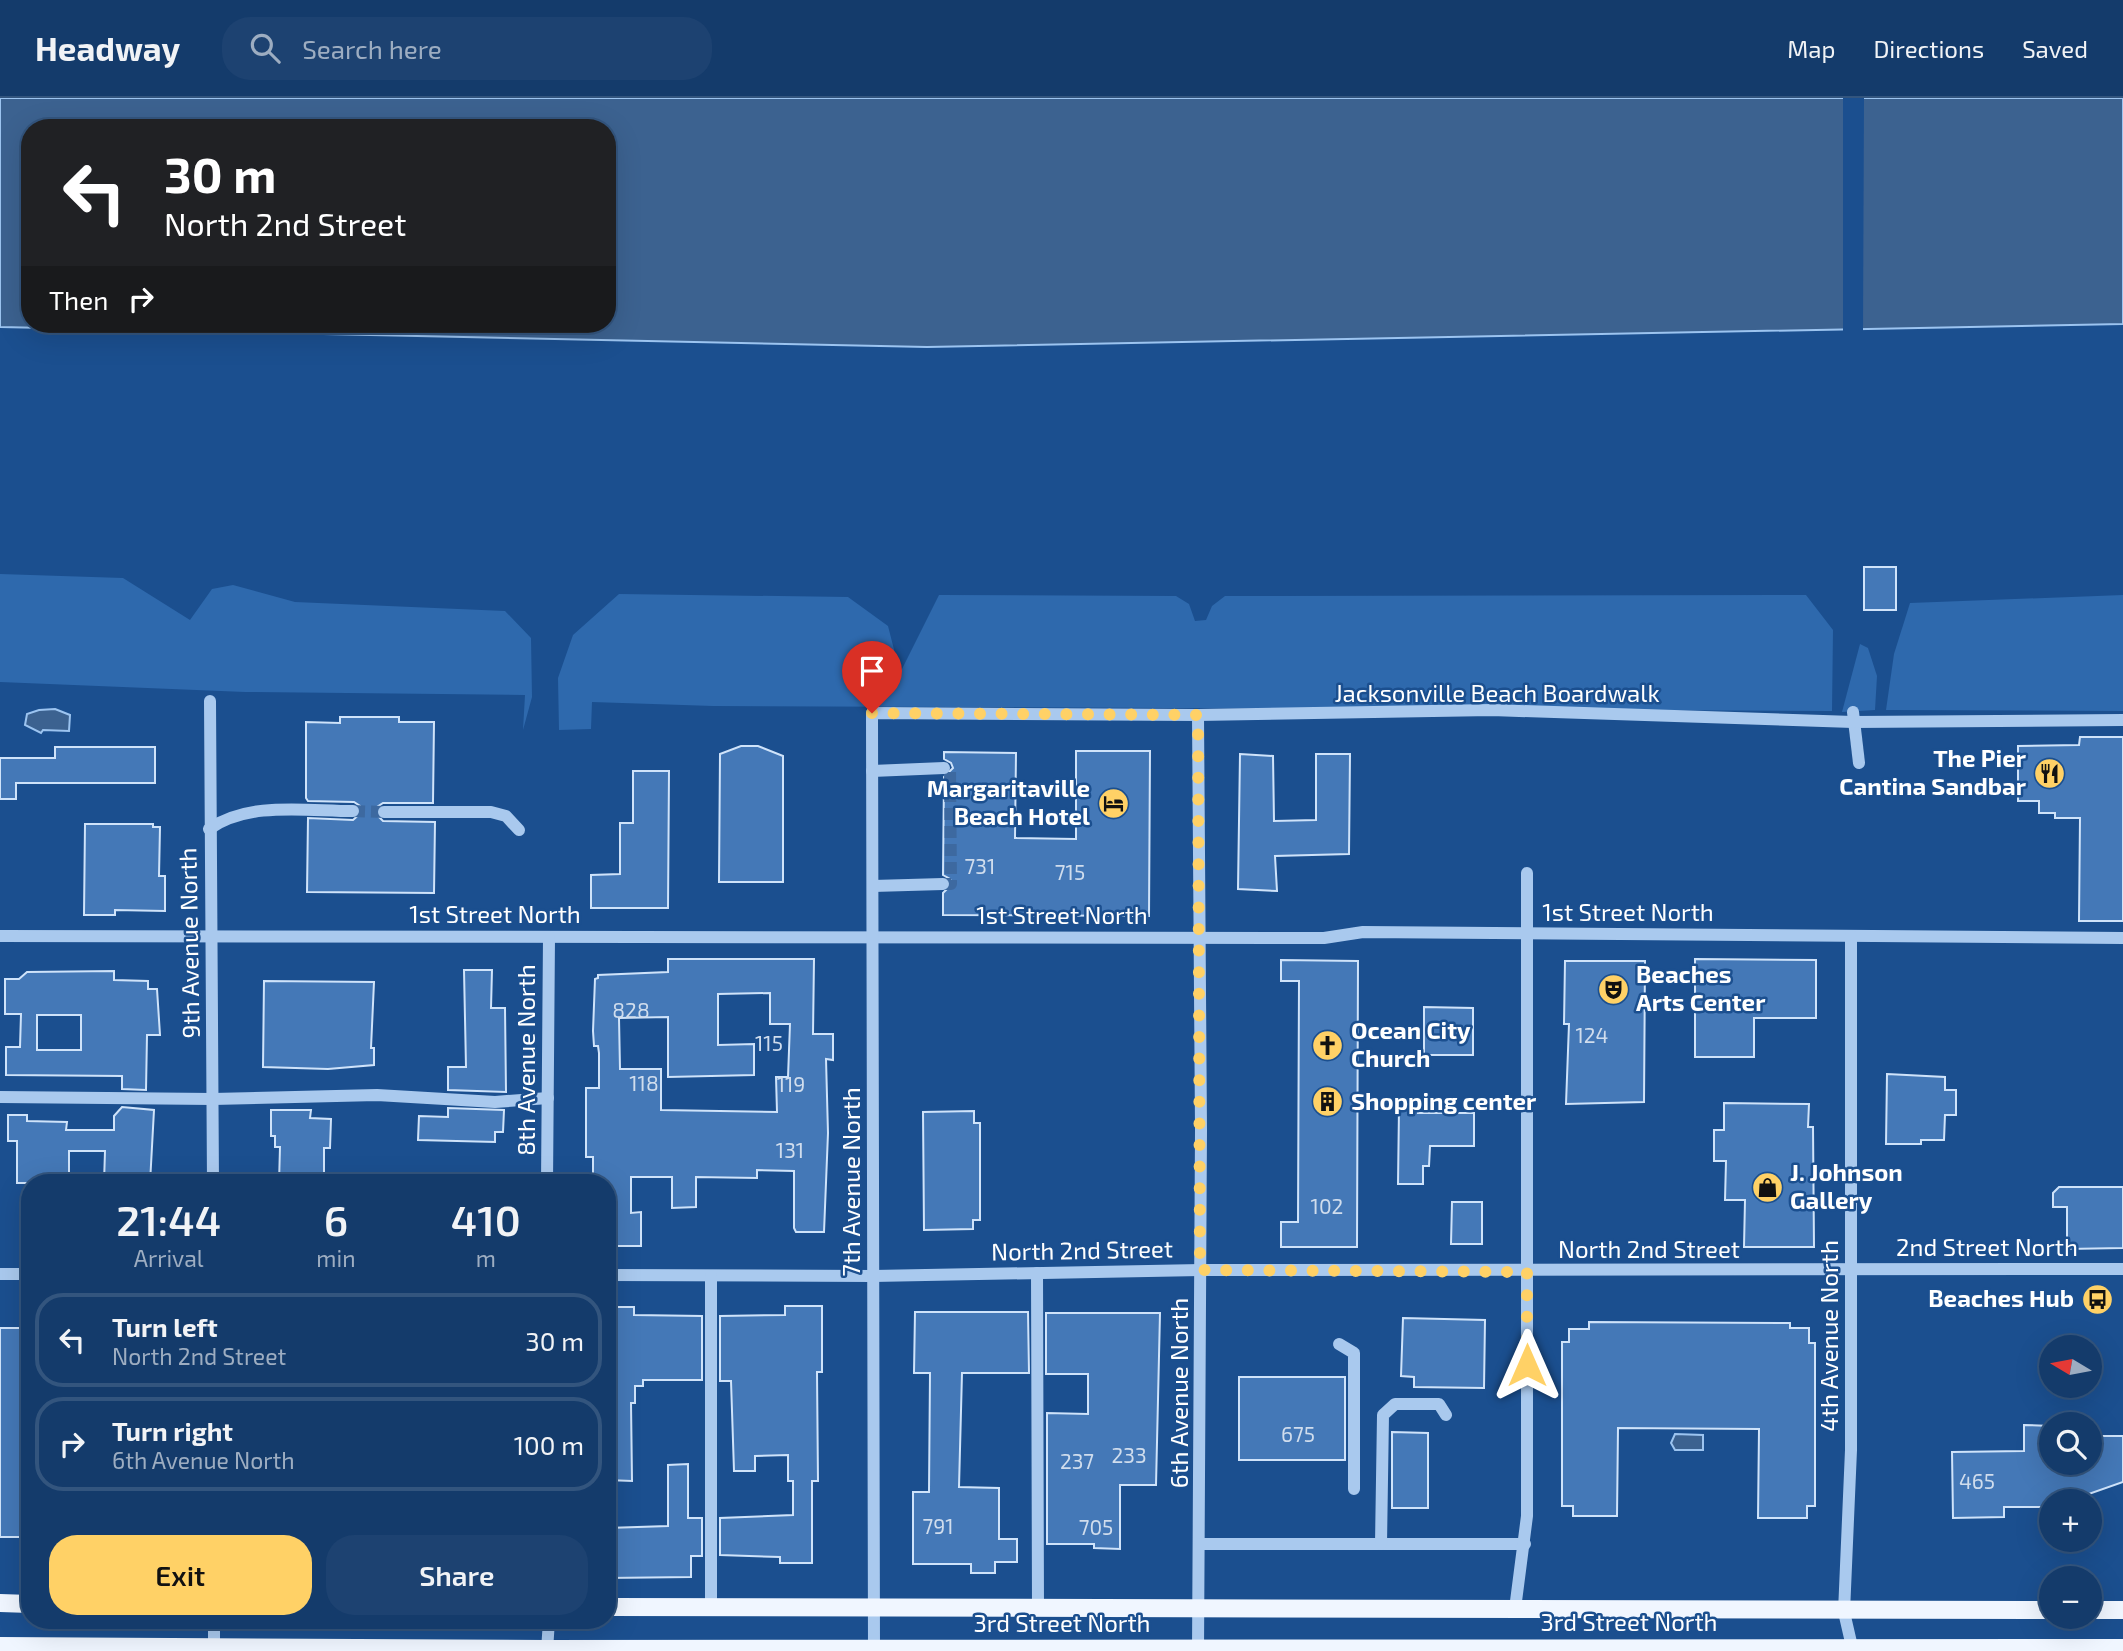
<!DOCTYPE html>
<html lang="en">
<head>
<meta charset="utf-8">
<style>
	:root { --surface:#143b6b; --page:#1d4271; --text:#f1f3f6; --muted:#9dadc1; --line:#33557e; --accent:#ffd166 }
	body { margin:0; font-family:"Exo 2",sans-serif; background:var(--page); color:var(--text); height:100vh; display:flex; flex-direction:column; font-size:26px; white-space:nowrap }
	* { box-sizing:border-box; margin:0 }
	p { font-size:23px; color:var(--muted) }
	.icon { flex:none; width:38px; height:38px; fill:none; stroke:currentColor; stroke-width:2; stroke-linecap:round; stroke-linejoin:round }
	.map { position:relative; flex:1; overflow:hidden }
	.side { position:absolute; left:21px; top:1076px; width:595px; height:455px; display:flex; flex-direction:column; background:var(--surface); border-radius:28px; box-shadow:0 7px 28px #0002,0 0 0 2px var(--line) }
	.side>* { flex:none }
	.guide { position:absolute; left:21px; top:21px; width:595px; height:214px; border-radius:28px; box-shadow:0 7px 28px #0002,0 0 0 2px var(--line); background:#202124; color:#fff; overflow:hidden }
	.needle { width:46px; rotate:280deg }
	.buttons { position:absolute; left:2039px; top:1237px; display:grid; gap:14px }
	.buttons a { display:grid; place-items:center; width:63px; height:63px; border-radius:50%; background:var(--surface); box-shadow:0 7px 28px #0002,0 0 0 2px var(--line); font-size:35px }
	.pin { position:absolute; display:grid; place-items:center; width:60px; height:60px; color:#fff; margin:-72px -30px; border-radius:50% 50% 50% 0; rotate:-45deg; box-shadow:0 0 7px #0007 }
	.pin .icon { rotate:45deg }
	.me { position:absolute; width:77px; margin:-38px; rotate:0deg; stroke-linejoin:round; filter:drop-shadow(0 0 5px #0008) }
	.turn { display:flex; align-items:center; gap:24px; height:147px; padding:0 28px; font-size:32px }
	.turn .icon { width:91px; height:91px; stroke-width:2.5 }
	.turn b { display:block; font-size:49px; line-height:60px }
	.then { display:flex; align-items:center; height:66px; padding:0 28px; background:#0003; gap:14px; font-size:26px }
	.eta { display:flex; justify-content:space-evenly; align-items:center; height:119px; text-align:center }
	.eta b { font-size:42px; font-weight:600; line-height:49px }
	.cta { display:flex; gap:14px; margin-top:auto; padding:14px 28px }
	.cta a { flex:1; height:80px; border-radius:28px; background:var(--accent); color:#111; font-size:28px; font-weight:600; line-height:80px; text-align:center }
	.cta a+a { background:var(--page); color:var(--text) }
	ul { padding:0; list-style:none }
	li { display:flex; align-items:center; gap:21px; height:94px; margin:0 14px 10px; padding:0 14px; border:4px solid var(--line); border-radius:28px }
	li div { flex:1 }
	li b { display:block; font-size:26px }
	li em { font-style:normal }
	header { display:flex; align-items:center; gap:42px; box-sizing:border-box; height:98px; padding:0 35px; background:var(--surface); border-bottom:2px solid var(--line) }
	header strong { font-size:33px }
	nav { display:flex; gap:38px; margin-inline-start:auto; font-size:24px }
	.search { width:490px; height:63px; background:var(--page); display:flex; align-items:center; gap:18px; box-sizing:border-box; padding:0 24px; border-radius:28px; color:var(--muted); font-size:26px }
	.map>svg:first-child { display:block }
</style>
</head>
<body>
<header>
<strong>Headway</strong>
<div class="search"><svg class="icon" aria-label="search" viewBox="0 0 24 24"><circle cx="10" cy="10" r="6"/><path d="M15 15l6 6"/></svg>Search here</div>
<nav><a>Map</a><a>Directions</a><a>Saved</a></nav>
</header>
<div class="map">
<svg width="2123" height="1553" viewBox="0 0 2123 1553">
	<rect width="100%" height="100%" fill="#1b4f8f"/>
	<g fill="#2e69ad">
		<path d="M0,476L123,480L190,522L212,491L233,487L295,504L505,513L531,540L532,599L523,632L525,597L245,594L0,584Z"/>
		<path d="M619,496L848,499L888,528L900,575L939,497L1176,498L1189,506L1195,523L1206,522L1212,508L1225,498L1806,497L1833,532L1832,613L713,608L592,604L591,631L559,632L558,580L573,537Z"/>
		<path d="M2123,497V613L1886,612L1894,556L1910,505Z"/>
		<path d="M1860,546L1868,550L1877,578L1875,612L1842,614Z"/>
	</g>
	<g fill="#3c6290" stroke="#9cc4f0" stroke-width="2" fill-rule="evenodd">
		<path d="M0,0H2123V226L927,249L0,229ZM30,30H607V226H30Z"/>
		<path d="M55,611L70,617L69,633L43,632L41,635L25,627L27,616L39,612Z"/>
		<path d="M1675,1336L1703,1337V1352H1675L1671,1345Z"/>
	</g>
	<path fill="#1b4f8f" d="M1843,0H1864L1863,235H1843Z"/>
	<g fill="#4478b7" stroke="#cfe3fa" stroke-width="2" fill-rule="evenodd">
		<rect x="1864" y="469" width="32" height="43"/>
		<path d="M340,619H399V624H434L433,705H383L377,709L375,715L383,723L435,724L434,795L307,794L308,720L353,722L362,714L360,708L354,704L308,703L306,700V624L340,625Z"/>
		<path d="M2080,639H2123V823H2079L2080,720H2055V715H2039V703H2018V648L2079,647Z"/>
		<path d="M741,648H758L783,658V784H719L720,656Z"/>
		<path d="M55,649H155V685H16V701H0V660H55Z"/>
		<path d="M1076,653H1150L1149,818L943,817V795L952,786L950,781L943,777L944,679L953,670L951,665L944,661V654L1016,655L1015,740L1076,741Z"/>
		<path d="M1240,656L1273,658L1274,723L1316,722V656H1350L1349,756L1275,758L1277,793L1238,791Z"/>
		<path d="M633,673H669L668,810H591V777L620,776V725H633Z"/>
		<path d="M85,726H153V729H160L159,778H165V813L115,812V817H84Z"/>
		<path d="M668,861H814L813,936H833V962L826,961L828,1035L824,1134H796L794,1130V1073L757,1072V1080L696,1079V1109L672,1110V1079H631V1115L641,1114V1148H607V1085H593V1059H586V990H599V955L598,948H594L593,933L595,881L598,880V877L668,874ZM770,895V926H790L788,979H776L777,1014L661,1012V971H620L619,920L668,919V979L754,977V946L718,947V896Z"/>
		<path d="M1695,861L1816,862V920H1754V959H1695Z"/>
		<path d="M1281,862L1358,863L1357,1149H1281V1124H1298L1299,883H1281Z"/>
		<path d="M1565,863H1645L1644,1004L1566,1006L1569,926H1564Z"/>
		<path d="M464,872H492L491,910H505L506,994L448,992V969H466Z"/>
		<path d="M114,873V882L148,883V891H157L160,937H147L146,992L122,991V978L6,977V949H20L21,916H5V881H19L27,874ZM37,917H81V952H37Z"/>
		<path d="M264,883L374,884L371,950H374V967L328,971L263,969Z"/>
		<path d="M1424,909L1473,910V957H1424Z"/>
		<path d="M1887,976L1945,979V992H1956V1017H1945L1944,1042H1921V1046H1886Z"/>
		<path d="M1724,1005L1809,1006L1808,1029H1813L1814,1149H1744L1745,1102H1725L1726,1063H1714V1032H1724Z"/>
		<path d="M122,1009L154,1012L150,1085H104L105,1053H69V1085H17V1043H8V1017H27V1023L67,1024L66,1032H114V1018Z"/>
		<path d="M448,1010L504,1012L503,1034H495V1044L418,1042L419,1018L448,1019Z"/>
		<path d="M1399,1010L1418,1011V1015H1474V1048H1430L1429,1068H1423V1086H1398Z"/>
		<path d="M271,1012H311L310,1020L331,1021L330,1050H324V1076H314V1085H279L280,1049H275V1038H271Z"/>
		<path d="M974,1013V1025H980V1122H973V1131L924,1132L923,1014Z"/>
		<path d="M2059,1089H2123V1150L2067,1151V1109H2053V1095Z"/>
		<path d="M1452,1104H1482V1146H1451Z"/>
		<path d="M785,1208H822V1274H817L818,1383H812V1465H780V1459L720,1457V1420L793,1417V1383H788V1357L755,1358V1373H734L731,1283H720V1218L785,1217Z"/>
		<path d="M607,1209H634V1217L702,1218V1282H643V1288H635V1305H631L632,1383L607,1382Z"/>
		<path d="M915,1214H1028L1029,1275H962L959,1389L999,1390V1441H1017V1464H995V1475H971V1466H913V1394H929L930,1275H914Z"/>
		<path d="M1046,1215H1160L1156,1387H1120V1451L1094,1450V1446H1047V1315L1088,1316V1276H1046Z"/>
		<path d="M1403,1220L1485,1222L1484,1290L1414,1289V1279L1401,1278Z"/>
		<path d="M1589,1224L1790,1225V1230H1809V1245H1815V1408H1807V1420H1758L1759,1331L1618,1330L1617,1418H1573V1408H1562V1244H1569V1231H1589Z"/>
		<path d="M0,1230H22V1390H30V1439H0Z"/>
		<rect x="1239" y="1279" width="106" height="83"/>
		<path d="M2024,1327L2051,1328V1365H2090V1338H2123V1384L2066,1404H2051V1409H2004V1419L1953,1420L1952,1354L2024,1353Z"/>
		<path d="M1392,1334L1428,1335V1410H1392Z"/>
		<path d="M688,1366V1420H702V1458H691V1479L607,1480V1430L668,1428V1367Z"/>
	</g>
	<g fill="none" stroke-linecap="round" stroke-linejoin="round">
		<g stroke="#3d69a0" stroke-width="12" stroke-dasharray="12 6" stroke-linecap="butt">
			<path d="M353,713L384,714"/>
			<path d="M943,786H951L950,670H944"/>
		</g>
		<g stroke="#a9c9ee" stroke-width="12">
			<path d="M210,603L213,1085"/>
			<path d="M1853,614L1859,665"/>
			<path d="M1198,617L1201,1032L1198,1553"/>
			<path d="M872,673L944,670"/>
			<path d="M384,714H491L506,718L519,732"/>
			<path d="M209,731C249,703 306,713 353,713"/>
			<path d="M873,788L943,786"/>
			<path d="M0,838L1324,840L1363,834L2123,840"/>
			<path d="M1851,838V1352L1844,1514L1853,1553"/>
			<path d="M0,999L213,1001L377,997L495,1004L548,1000"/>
			<path d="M547,1085L549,839"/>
			<path d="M1037,1175L1038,1511"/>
			<path d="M0,1176H30"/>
			<path d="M607,1177L873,1178L1201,1172L2123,1171"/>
			<path d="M711,1178V1509"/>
			<path d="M1339,1246L1354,1255V1391"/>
			<path d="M1200,1446H1525"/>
			<path d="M1381,1446L1383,1317L1395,1306H1439L1446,1317"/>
			<path d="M1515,1511L1527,1418V775"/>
			<path d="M214,1522V1553"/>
			<path d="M547,1553L549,1522"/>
			<path d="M874,1553L872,615L1198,617L1492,612L1853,624L2123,622"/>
		</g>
		<g stroke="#f0f6ff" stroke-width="18">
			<path d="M0,1505L30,1506"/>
			<path d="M607,1509L2051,1512"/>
			<path d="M2090,1512H2123"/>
			<path d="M0,1548L547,1551L2123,1550"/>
		</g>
	</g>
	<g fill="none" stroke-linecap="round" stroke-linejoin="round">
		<path stroke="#ffd166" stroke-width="12" stroke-dasharray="0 21.6" d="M872,615L1198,617L1200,1172L1527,1174V1267"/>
	</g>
	<defs>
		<symbol id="restaurant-disc" viewBox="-11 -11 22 22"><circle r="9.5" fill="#ffd166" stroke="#1b4f8f"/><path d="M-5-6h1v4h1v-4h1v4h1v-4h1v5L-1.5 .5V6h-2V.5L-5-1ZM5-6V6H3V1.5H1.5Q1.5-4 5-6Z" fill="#111"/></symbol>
		<symbol id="hotel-disc" viewBox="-11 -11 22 22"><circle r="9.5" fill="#ffd166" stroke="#1b4f8f"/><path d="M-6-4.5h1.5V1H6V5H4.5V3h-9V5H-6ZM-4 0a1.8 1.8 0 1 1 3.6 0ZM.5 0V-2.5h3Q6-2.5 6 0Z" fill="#111"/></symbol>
		<symbol id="theatre-disc" viewBox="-11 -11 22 22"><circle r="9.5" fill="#ffd166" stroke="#1b4f8f"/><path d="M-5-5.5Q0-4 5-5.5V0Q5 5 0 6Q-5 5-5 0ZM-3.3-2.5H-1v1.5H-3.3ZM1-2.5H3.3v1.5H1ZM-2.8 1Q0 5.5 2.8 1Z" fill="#111"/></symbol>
		<symbol id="church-disc" viewBox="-11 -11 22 22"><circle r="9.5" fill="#ffd166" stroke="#1b4f8f"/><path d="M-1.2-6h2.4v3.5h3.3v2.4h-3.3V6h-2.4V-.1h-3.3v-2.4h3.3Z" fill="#111"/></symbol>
		<symbol id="building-disc" viewBox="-11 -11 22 22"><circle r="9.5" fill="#ffd166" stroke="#1b4f8f"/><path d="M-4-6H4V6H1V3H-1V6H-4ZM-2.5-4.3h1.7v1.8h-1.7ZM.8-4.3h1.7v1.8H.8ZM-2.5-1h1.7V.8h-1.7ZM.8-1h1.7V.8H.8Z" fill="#111"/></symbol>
		<symbol id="shop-disc" viewBox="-11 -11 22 22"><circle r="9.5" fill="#ffd166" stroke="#1b4f8f"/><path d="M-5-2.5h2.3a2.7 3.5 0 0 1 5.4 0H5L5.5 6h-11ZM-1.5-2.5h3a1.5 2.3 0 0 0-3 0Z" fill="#111"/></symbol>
		<symbol id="bus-disc" viewBox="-11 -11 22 22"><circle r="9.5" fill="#ffd166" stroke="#1b4f8f"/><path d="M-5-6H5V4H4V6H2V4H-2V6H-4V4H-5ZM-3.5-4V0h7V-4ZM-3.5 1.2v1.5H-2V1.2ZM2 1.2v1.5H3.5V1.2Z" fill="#111"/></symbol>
	</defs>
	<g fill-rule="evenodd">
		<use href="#restaurant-disc" x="2032" y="658" width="35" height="35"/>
		<use href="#hotel-disc" x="1096" y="688" width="35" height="35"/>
		<use href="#theatre-disc" x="1596" y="874" width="35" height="35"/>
		<use href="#church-disc" x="1310" y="930" width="35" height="35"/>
		<use href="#building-disc" x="1310" y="986" width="35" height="35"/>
		<use href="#shop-disc" x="1750" y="1072" width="35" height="35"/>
		<use href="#bus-disc" x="2080" y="1184" width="35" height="35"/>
	</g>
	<g text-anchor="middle" stroke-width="5" stroke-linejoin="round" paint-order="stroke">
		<g font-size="21" fill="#d0dded">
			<text x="980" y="776">731</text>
			<text x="1070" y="782">715</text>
			<text x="631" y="920">828</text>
			<text x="1592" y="945">124</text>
			<text x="769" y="953">115</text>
			<text x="644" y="993">118</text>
			<text x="791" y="994">119</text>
			<text x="790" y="1060">131</text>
			<text x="1327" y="1116">102</text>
			<text x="1298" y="1344">675</text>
			<text x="1129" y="1365">233</text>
			<text x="1077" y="1371">237</text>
			<text x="1977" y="1391">465</text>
			<text x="938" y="1436">791</text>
			<text x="1096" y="1437">705</text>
		</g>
		<g font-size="24" fill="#fff" stroke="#1b4f8f">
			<text x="1497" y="604">Jacksonville Beach Boardwalk</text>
			<text x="1628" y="823">1st Street North</text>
			<text x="495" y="825">1st Street North</text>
			<text x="1062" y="826">1st Street North</text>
			<text transform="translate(190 845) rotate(-91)" y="8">9th Avenue North</text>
			<text transform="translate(527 962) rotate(-90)" y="8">8th Avenue North</text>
			<text transform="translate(852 1084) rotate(-90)" y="8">7th Avenue North</text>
			<text x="1987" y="1158">2nd Street North</text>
			<text x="1649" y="1160">North 2nd Street</text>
			<text transform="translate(1082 1153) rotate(-1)" y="8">North 2nd Street</text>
			<text transform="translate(1830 1238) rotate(-90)" y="8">4th Avenue North</text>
			<text transform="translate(1180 1295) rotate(-90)" y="8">6th Avenue North</text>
			<text x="1629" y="1533">3rd Street North</text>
			<text x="1062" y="1534">3rd Street North</text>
		</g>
		<g font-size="24" font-weight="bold" fill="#fff" stroke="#1b4f8f" text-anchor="start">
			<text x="2026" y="669" text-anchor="end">The Pier<tspan x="2026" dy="28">Cantina Sandbar</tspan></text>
			<text x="1090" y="699" text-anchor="end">Margaritaville<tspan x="1090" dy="28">Beach Hotel</tspan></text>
			<text x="1636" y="885">Beaches<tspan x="1636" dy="28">Arts Center</tspan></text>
			<text x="1351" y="941">Ocean City<tspan x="1351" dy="28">Church</tspan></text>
			<text x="1351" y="1012">Shopping center</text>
			<text x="1790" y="1083">J. Johnson<tspan x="1790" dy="28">Gallery</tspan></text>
			<text x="2074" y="1209" text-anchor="end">Beaches Hub</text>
		</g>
	</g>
</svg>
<div class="buttons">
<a><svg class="needle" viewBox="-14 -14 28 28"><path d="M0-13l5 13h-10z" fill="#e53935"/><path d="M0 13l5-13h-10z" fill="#9dadc1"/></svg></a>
<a><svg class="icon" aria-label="search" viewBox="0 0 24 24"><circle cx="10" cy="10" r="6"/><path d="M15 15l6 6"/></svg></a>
<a>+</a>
<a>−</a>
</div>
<div class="pin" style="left:872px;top:615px;background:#d93025"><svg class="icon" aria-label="arrive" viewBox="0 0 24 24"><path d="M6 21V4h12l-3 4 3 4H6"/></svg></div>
<svg class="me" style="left:1527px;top:1267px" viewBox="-20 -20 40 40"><path d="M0-17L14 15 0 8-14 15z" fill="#ffd166" stroke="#fff" stroke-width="4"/></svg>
<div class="guide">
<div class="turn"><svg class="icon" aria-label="left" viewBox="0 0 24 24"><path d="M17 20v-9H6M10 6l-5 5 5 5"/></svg><div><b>30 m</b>North 2nd Street</div></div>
<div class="then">Then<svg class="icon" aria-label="right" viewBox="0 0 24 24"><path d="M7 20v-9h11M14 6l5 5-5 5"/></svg></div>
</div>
<section class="side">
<div class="eta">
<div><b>21:44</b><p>Arrival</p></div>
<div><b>6</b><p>min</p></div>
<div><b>410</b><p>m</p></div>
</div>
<ul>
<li><svg class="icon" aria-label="left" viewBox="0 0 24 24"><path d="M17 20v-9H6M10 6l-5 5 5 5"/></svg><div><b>Turn left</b><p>North 2nd Street</p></div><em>30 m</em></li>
<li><svg class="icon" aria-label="right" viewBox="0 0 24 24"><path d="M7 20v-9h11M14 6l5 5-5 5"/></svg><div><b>Turn right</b><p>6th Avenue North</p></div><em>100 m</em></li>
</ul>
<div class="cta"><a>Exit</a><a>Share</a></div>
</section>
</div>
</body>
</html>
